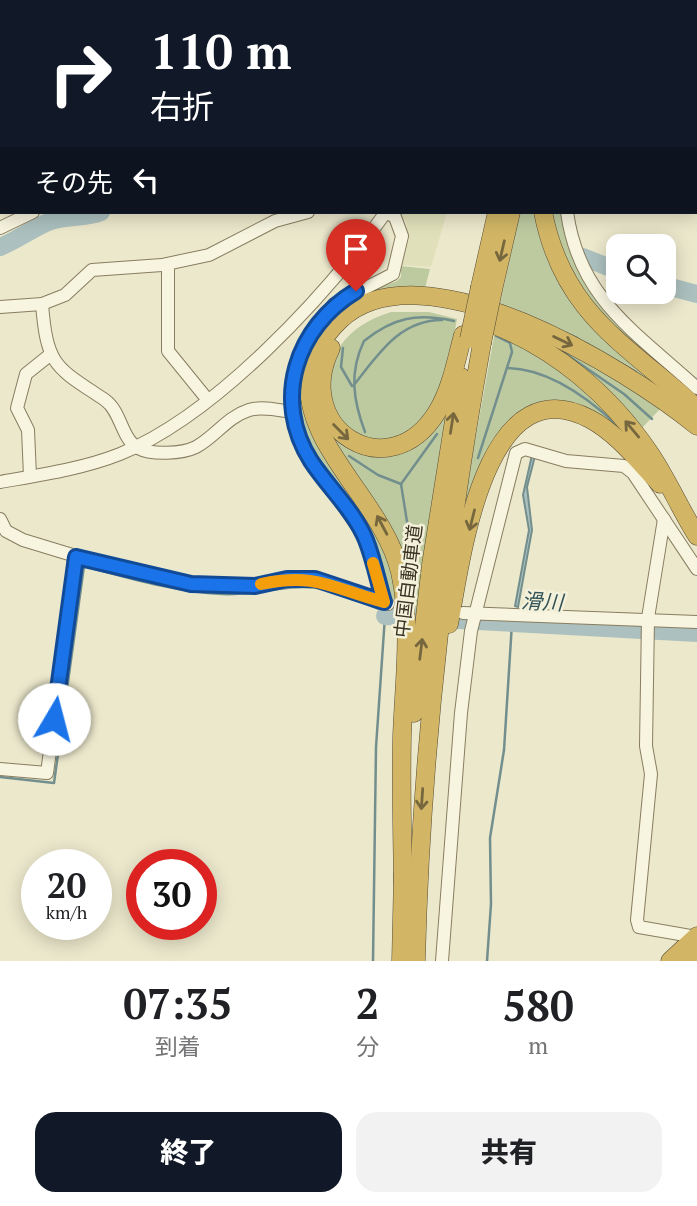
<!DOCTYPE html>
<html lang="ja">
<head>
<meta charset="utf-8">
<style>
	:root { --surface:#fff; --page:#f2f2f2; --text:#202124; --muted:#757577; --accent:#111827 }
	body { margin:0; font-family:"PT Serif","Noto Sans JP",serif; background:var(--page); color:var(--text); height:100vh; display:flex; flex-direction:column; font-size:26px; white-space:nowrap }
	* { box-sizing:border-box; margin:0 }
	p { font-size:23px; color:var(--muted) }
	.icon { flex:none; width:38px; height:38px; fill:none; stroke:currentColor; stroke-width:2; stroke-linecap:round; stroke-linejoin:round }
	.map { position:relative; height:961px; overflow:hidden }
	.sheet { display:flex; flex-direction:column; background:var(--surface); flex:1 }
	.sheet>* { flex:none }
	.guide { position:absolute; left:0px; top:0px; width:698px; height:214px; box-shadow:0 4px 18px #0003; background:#111827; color:#fff; overflow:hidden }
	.fabs { position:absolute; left:606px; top:234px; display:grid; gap:14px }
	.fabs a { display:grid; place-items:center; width:70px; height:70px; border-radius:14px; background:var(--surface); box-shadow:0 4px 18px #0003; font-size:35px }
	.speed { position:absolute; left:21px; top:849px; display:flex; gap:14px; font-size:35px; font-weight:700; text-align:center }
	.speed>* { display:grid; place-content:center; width:91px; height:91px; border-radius:50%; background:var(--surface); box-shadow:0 4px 18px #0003; line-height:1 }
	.speed small { font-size:18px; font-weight:400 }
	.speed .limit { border:10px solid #d22; background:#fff; color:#111 }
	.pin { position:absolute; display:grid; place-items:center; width:60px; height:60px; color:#fff; margin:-72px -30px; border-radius:50% 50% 50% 0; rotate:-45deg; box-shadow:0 0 7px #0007 }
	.pin .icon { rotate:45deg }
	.me { position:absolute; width:77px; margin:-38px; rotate:8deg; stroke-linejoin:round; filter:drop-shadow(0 0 5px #0008) }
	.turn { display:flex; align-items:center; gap:24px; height:147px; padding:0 35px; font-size:32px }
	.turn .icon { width:91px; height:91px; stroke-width:2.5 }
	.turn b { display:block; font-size:49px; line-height:60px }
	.then { display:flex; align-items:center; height:66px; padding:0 35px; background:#0003; gap:14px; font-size:26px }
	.eta { display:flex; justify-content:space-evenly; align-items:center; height:119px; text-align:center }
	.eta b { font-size:42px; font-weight:800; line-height:49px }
	.cta { display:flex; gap:14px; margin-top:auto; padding:14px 35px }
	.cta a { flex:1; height:80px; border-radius:21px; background:var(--accent); color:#fff; font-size:28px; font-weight:800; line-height:80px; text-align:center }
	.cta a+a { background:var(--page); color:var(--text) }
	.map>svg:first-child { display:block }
</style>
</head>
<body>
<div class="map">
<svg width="697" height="961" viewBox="0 0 697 961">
	<rect width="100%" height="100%" fill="#ece8cc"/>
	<path fill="#e0e1ba" d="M397,212H447L431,267L402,265L408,237L406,222Z"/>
	<g fill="#bdcaa0">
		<path d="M0,0H94L2,2V150Z"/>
		<path d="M520,212H537L551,262L676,398L499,308Z"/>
		<path d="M549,212H561C574,300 634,340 697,395V399L610,325L569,272Z"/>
		<path d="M401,266L430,269L425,288C342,287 336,313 304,379L384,541L399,602L389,598L373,544L314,457L296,410L299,375L332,313L348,300L397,281L401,277Z"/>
		<path d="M391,312H429L457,319C451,349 447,390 427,414C354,502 268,350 391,312Z"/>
		<path d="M495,331L543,356L592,395L635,443C621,433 609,422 595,414C506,362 479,476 458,534Z"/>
		<path d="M527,331L548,340L662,407L640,430Z"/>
		<path d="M450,400L415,630L409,588L327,427C342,446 355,450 379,455Z"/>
	</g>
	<path fill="#acc1bf" stroke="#738f8d" stroke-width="2" d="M532,455L535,456L527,487L532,530L518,607L515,606L529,530L523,495Z"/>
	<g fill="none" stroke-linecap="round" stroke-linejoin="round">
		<g stroke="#738f8d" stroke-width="2.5">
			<path d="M503,306L577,338"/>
			<path d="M586,343L636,372"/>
			<path d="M343,348L341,367L352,386"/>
			<path d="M563,352L624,394L652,419"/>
			<path d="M508,368C549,369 588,398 617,425"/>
			<path d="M353,386C378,355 399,320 442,320"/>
			<path d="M365,432C353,400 349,372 364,341C394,317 417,313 454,321"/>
			<path d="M349,456L378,475L401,484"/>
			<path d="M478,458L512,352L510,343L496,336"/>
			<path d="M416,578L401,484L437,434"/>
			<path d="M351,598L382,610L385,616L376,747L373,961"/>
			<path d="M0,777L54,783L84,566C129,578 175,592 222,594C261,596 290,581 329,590"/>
			<path d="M487,961L491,904L490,838L504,750L512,623"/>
		</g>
		<g stroke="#acc1bf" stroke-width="18">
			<path d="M0,247C18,240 34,227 51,221C67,215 85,219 101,212"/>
			<path d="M583,257L618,271"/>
			<path d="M663,285L697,294"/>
			<path d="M385,616L697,633"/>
		</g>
		<defs>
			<g id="minor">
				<path d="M420,0L425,2"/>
				<path d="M184,2L185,0"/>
				<path d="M481,2L483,0"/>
				<path d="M600,2V0"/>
				<path d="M696,138H697"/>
				<path d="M0,176H2"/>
				<path d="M567,212C579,299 636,332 697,388"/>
				<path d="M0,228L33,212"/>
				<path d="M168,264V351L207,399"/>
				<path d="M42,304C47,367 56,367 105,400C121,411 122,440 138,448C151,455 182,454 196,447C215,437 227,417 249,410C261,406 279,410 292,412"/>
				<path d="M0,307L42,304L65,295L92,270L162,265L209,255L275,221L308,212"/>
				<path d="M30,476L28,430L17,408L26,374L51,354"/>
				<path d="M0,482C40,475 82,469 120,454C216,415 326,296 386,212"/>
				<path d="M0,519L6,531L23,540L102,564L191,584L255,586L287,579H315L388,604"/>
				<path d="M664,519L648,618L646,746L651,774L637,920L639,927L697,937"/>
				<path d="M384,602L366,539L302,446L292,412V386L304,344L334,304L393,274L402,236L395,217L385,212"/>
				<path d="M463,613L697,622"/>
				<path d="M0,769L47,773L76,557"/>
				<path d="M442,961L461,713L471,631L516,453L525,449L566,461L624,466L633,473L697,569"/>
			</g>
			<g id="highway">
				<path d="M547,2L548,0"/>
				<path d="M563,2L564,0"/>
				<path d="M543,212C563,314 626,344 697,408"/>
				<path d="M480,287L497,212"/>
				<path d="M493,290L511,212"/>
				<path d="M492,324C556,349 610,395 649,452C667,478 680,509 697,536"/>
				<path d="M331,348C291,429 389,490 437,412C451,389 456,361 463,335"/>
				<path d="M449,624C461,561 484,363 590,419C618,434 639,462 660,484"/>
				<path d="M414,713L431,565L461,377"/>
				<path d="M403,883C402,834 401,785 402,736C404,682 412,625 400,572C384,504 308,451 309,384C310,359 322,337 340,320C423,242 627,369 697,426"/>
				<path d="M401,961L403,874"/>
				<path d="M416,961C421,752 445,548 482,343"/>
				<path d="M670,961L697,936"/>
				<path d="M690,961L697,955"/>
			</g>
		</defs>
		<use href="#minor" stroke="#887d61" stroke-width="14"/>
		<use href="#highway" stroke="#574b34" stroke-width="19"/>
		<use href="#minor" stroke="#f7f4df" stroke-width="12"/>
		<use href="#highway" stroke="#d2b666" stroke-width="18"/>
		<defs>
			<g id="highway-bridge">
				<path d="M469,339L480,287"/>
				<path d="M482,343L493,290"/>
			</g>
		</defs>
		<use href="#highway-bridge" stroke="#574b34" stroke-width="19" stroke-linecap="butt"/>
		<use href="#highway-bridge" stroke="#d2b666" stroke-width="18"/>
	</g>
	<defs><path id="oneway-shaft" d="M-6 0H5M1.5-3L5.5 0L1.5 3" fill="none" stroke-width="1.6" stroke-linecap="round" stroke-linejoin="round" transform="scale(1.75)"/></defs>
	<g stroke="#77673e">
		<use href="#oneway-shaft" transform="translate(502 251) rotate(103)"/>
		<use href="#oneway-shaft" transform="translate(563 341) rotate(26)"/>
		<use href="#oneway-shaft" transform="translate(452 423) rotate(-81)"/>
		<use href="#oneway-shaft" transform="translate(632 429) rotate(-130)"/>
		<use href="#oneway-shaft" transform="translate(341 432) rotate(45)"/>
		<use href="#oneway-shaft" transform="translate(472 520) rotate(104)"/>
		<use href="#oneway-shaft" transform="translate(382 525) rotate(-118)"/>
		<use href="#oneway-shaft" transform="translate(421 649) rotate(-83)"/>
		<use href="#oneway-shaft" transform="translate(422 799) rotate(94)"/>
	</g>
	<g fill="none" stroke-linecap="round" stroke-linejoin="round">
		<defs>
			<path id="route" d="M54,719L76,557L191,584L255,586L287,579H315L384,602C378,582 374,560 366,540C355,512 328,487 311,461C272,400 296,327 356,291"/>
		</defs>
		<use href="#route" stroke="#114b97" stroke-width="18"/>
		<use href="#route" stroke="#1a73e8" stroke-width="12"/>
		<path stroke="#f59e0b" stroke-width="12" d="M261,584C317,572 333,589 384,602L373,563"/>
	</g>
	<g text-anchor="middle" stroke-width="5" stroke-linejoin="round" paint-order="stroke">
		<g font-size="19" fill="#3a3223" stroke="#f4f1db">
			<text transform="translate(408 581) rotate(-83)" y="7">中国自動車道</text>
		</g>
		<g font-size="21" font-style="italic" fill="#345458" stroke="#f4f1db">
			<text transform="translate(542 602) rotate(3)" y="7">滑川</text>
		</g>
	</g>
</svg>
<div class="fabs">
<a><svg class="icon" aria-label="search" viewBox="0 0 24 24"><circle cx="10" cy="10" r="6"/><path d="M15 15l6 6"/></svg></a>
</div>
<div class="speed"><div>20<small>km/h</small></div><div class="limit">30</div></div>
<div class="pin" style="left:356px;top:291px;background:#d93025"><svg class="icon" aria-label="arrive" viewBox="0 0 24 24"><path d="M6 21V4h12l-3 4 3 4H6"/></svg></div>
<svg class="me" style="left:54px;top:719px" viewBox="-20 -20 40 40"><circle r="19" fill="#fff"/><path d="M0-13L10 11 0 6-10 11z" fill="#1a73e8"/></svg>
<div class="guide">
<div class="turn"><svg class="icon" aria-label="right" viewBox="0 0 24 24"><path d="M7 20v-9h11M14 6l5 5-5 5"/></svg><div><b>110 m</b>右折</div></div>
<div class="then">その先<svg class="icon" aria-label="left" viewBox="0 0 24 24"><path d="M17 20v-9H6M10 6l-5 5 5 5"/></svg></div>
</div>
</div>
<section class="sheet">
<div class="eta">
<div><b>07:35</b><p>到着</p></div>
<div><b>2</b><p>分</p></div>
<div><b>580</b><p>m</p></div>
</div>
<div class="cta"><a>終了</a><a>共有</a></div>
</section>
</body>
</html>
